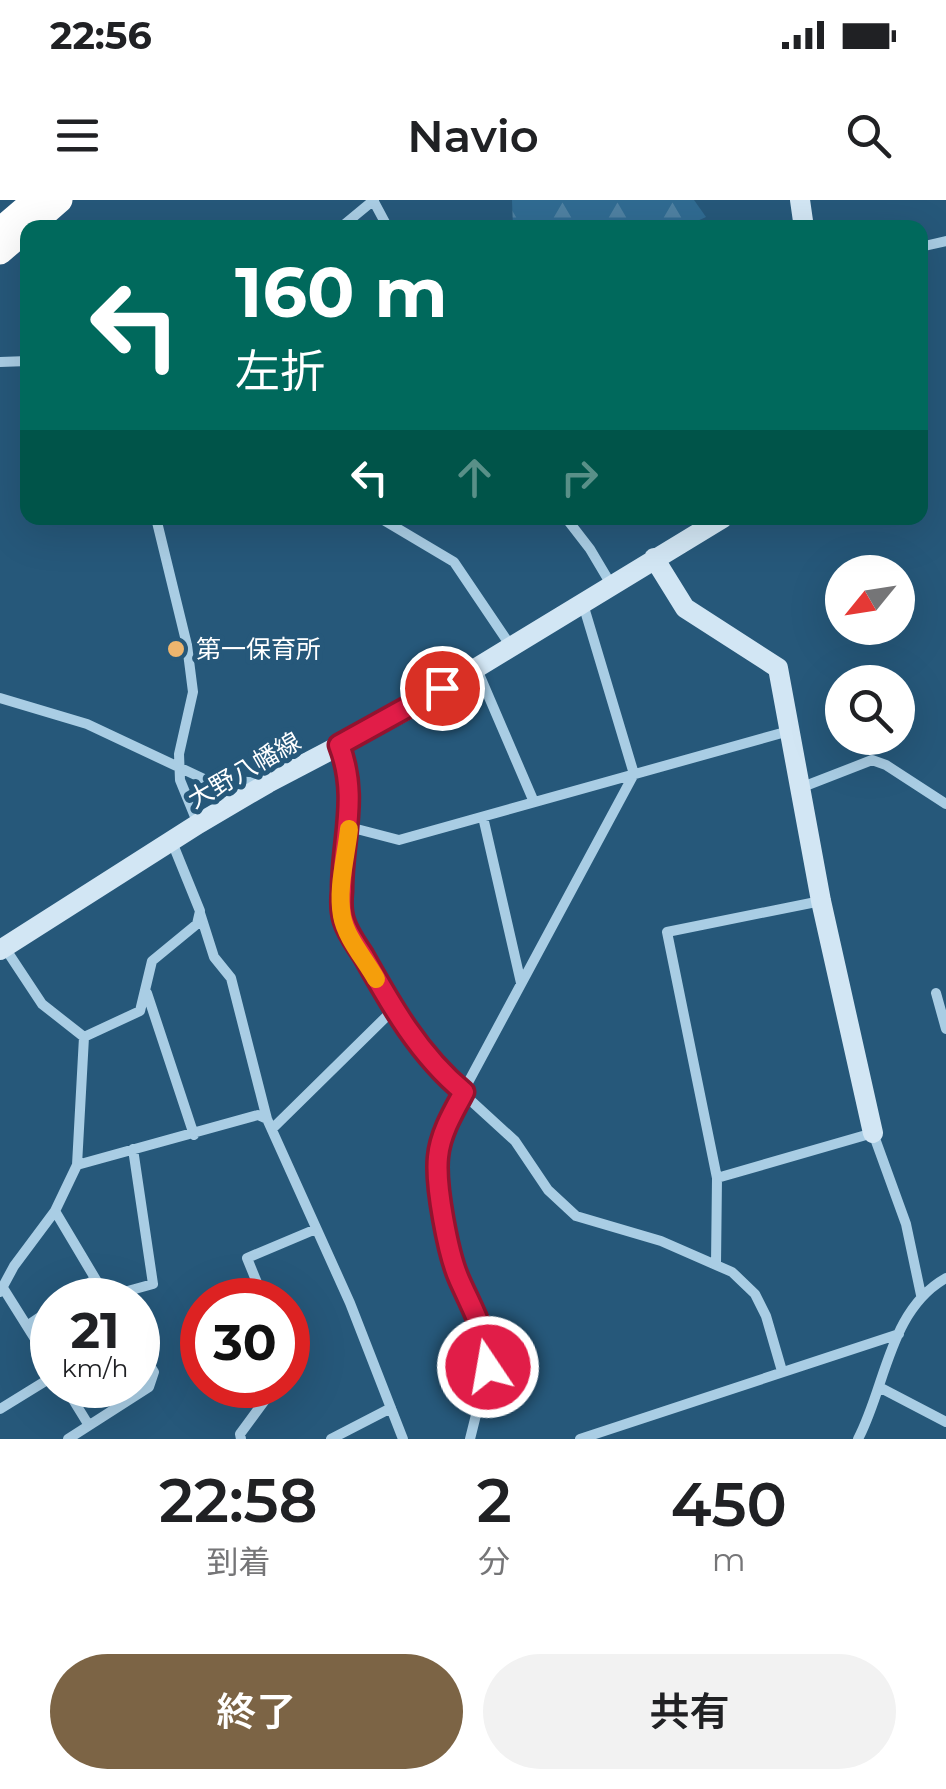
<!DOCTYPE html>
<html lang="ja">
<meta charset="utf-8">
<style>
:root{--surface:#fff;--page:#f2f2f2;--text:#202124;--muted:#757577;--accent:#7c6445}
body{margin:0;font-family:Montserrat,"Noto Sans JP",sans-serif;background:var(--page);color:var(--text);height:100vh;display:flex;flex-direction:column;font-size:38px;white-space:nowrap}
*{box-sizing:border-box;margin:0}
p{font-size:32px;color:var(--muted)}
.icon{flex:none;width:55px;height:55px;fill:none;stroke:currentColor;stroke-width:2;stroke-linecap:round;stroke-linejoin:round}
.map{position:relative;height:1239px;overflow:hidden}
.sheet{display:flex;flex-direction:column;background:var(--surface);flex:1}
.sheet>*{flex:none}
.top-card{position:absolute;left:20px;top:20px;width:908px;height:305px;border-radius:20px;box-shadow:0 10px 40px #0002;background:#00695c;color:#fff;overflow:hidden}
.needle{width:65px;rotate:240deg}
.buttons{position:absolute;left:825px;top:355px;display:grid;gap:20px}
.buttons a{display:grid;place-items:center;width:90px;height:90px;border-radius:50%;background:var(--surface);box-shadow:0 10px 40px #0002;font-size:50px}
.speed{position:absolute;left:30px;top:1078px;display:flex;gap:20px;font-size:50px;font-weight:700;text-align:center}
.speed>*{display:grid;place-content:center;width:130px;height:130px;border-radius:50%;background:var(--surface);box-shadow:0 10px 40px #0002;line-height:1}
.speed small{font-size:25px;font-weight:400}
.speed .limit{border:15px solid #d22;background:#fff;color:#111}
.pin{position:absolute;display:grid;place-items:center;width:85px;height:85px;color:#fff;margin:-42px;border:5px solid #fff;border-radius:50%;box-shadow:0 2px 10px #0007}
.me{position:absolute;width:110px;margin:-55px;rotate:348deg;stroke-linejoin:round;filter:drop-shadow(0 0 8px #0008)}
.turn{display:flex;align-items:center;gap:35px;height:210px;padding:0 50px;font-size:45px}
.turn .icon{width:130px;height:130px;stroke-width:2.5}
.turn b{display:block;font-size:70px;line-height:85px}
.lanes{display:flex;align-items:center;height:95px;padding:0 50px;background:#0003;justify-content:center;gap:50px;direction:ltr}
.lanes .off{opacity:.35}
.eta{display:flex;justify-content:space-evenly;align-items:center;height:170px;text-align:center}
.eta b{font-size:60px;font-weight:600;line-height:70px}
.action{display:flex;gap:20px;margin-top:auto;padding:20px 50px}
.action a{flex:1;height:115px;border-radius:60px;background:var(--accent);color:#fff;font-size:40px;font-weight:600;line-height:115px;text-align:center}
.action a+a{background:var(--page);color:var(--text)}
.status{display:flex;justify-content:space-between;align-items:center;height:70px;padding:0 50px;background:var(--surface);direction:ltr}
.status svg{height:28px;fill:currentColor}
header{display:flex;justify-content:space-between;align-items:center;height:130px;padding:0 50px;background:var(--surface);font-size:45px;font-weight:600}
.map>svg:first-child{display:block}
.forest{fill:url(#forest-firs)}
.lines{fill:none;stroke-linecap:round;stroke-linejoin:round}
.street{stroke:#a9cde4;stroke-width:10}
.secondary{stroke:#d2e6f4;stroke-width:20}
.highway{stroke:#fff;stroke-width:25}
.route-casing{stroke:#92132f;stroke-width:25}
.route{stroke:#e11d48;stroke-width:18}
.slow{stroke:#f59e0b;stroke-width:18}
.poi-dot{fill:#edb56e;stroke:#26587a;stroke-width:4}
.labels{text-anchor:middle;dominant-baseline:central;stroke-width:10;stroke-linejoin:round;paint-order:stroke}
.poi-label{font-size:25px;fill:#fff;stroke:#26587a;text-anchor:start}
.street-label{font-size:25px;fill:#fff;stroke:#26587a}
</style>
<div class="status"><b>22:56</b><svg viewBox="0 0 49 12"><path d="M0 12V9h3v3zM5 12V6h3v6zM10 12V3h3v9zM15 12V0h3v12zM26 1h20v11H26zM47 4h2v5h-2z"/></svg></div>
<header><svg class="icon" aria-label="menu" viewBox="0 0 24 24"><path d="M4 6h16M4 12h16M4 18h16"/></svg>Navio<svg class="icon" aria-label="search" viewBox="0 0 24 24"><circle cx="10" cy="10" r="6"/><path d="M15 15l6 6"/></svg></header>
<div class="map">
<svg width="946" height="1239" viewBox="0 0 946 1239">
<defs>
<pattern id="forest-firs" width="22" height="20" patternUnits="userSpaceOnUse" patternTransform="scale(2.5)"><rect width="22" height="20" fill="#306b92"/><path d="M5 1l3.5 6h-7zM16 11l3.5 6h-7z" fill="#4f81a2"/></pattern>
</defs>
<rect width="100%" height="100%" fill="#26587a"/>
<path class="forest" d="M512,0H694L706,17L684,27H513Z"/>
<g class="lines">
<path class="street" d="M373,0L388,28
M340,28L374,0
M920,47L946,41
M0,162L28,161
M156,318L187,445L193,492L179,554L180,580L198,624
M380,318L454,362L510,445
M566,318L590,349L612,386
M476,467L534,602
M0,498L87,524L204,579L263,583
M339,545L349,570V627L342,687V717L349,735L393,810L445,877L515,941L548,990L576,1016L661,1041L732,1072L755,1094L766,1116L782,1171
M800,588L872,560L886,565L946,604
M483,617L521,783
M349,627L399,640L789,531
M200,713L214,757L231,778L267,919
M3,745L42,804L84,837
M147,793L194,935
M936,793L946,829
M84,837L140,811L152,761L197,724L200,711L172,642
M272,929L393,810
M77,965L258,915L267,919L350,1103L403,1239
M717,978L873,933L906,1024L921,1095
M55,1011L108,1100
M716,1064L717,978L667,732L821,701
M3,1088L52,1166
M0,1092L14,1066L55,1011L77,965L84,837
M106,1097L153,1084L133,949
M65,1100L95,1079
M264,1100L247,1058L316,1029
M27,1126L52,1109
M64,1185L88,1224
M879,1187L946,1222
M0,1209L52,1177
M68,1239L149,1187L154,1172L138,1146
M241,1239L240,1234L276,1185
M331,1239L391,1208
M470,1239L488,1167V1145L449,1049L438,957L446,927L463,892L634,574L583,404
M580,1239L899,1134
M858,1239C886,1186 889,1110 946,1078"/>
<path class="secondary" d="M800,0L804,28
M654,358L685,408L778,468L821,701L873,933
M0,750L198,624L268,583L409,509L723,318"/>
<path class="highway" d="M28,28L60,0
M0,30L35,0
M0,52L28,28"/>
</g>
<g class="lines">
<g class="route-casing">
<path id="route" d="M442,488L339,545C359,597 342,638 342,691C341,701 341,712 344,721C348,734 356,744 363,755C391,805 419,855 464,892C453,912 440,934 438,957C435,985 448,1054 459,1079C472,1109 488,1134 488,1167"/>
</g>
<use href="#route" class="route"/>
<path class="slow" d="M349,629C346,657 337,688 342,716C346,738 365,759 376,779"/>
</g>
<circle class="poi-dot" cx="176" cy="449" r="10"/>
<g class="labels">
<g class="poi-label">
<text x="196" y="449">第一保育所</text>
</g>
<g class="street-label">
<text transform="translate(244 570) rotate(-30)">大野八幡線</text>
</g>
</g>
</svg>
<div class="buttons">
<a><svg class="needle" viewBox="-14 -14 28 28"><path d="M0-13l5 13h-10z" fill="#e53935"/><path d="M0 13l5-13h-10z" fill="#757577"/></svg></a>
<a><svg class="icon" aria-label="search" viewBox="0 0 24 24"><circle cx="10" cy="10" r="6"/><path d="M15 15l6 6"/></svg></a>
</div>
<div class="speed"><div>21<small>km/h</small></div><div class="limit">30</div></div>
<div class="pin" style="left:442px;top:488px;background:#d93025"><svg class="icon" aria-label="arrive" viewBox="0 0 24 24"><path d="M6 21V4h12l-3 4 3 4H6"/></svg></div>
<svg class="me" style="left:488px;top:1167px" viewBox="-20 -20 40 40"><circle r="17" fill="#e11d48" stroke="#fff" stroke-width="3"/><path d="M0-11L8 9 0 5-8 9z" fill="#fff"/></svg>
<div class="top-card">
<div class="turn"><svg class="icon" aria-label="left" viewBox="0 0 24 24"><path d="M17 20v-9H6M10 6l-5 5 5 5"/></svg><div><b>160 m</b>左折</div></div>
<div class="lanes"><svg class="icon" aria-label="left" viewBox="0 0 24 24"><path d="M17 20v-9H6M10 6l-5 5 5 5"/></svg><svg class="icon off" aria-label="ahead" viewBox="0 0 24 24"><path d="M12 20V5M6 11l6-6 6 6"/></svg><svg class="icon off" aria-label="right" viewBox="0 0 24 24"><path d="M7 20v-9h11M14 6l5 5-5 5"/></svg></div>
</div>
</div>
<section class="sheet">
<div class="eta">
<div><b>22:58</b><p>到着</p></div>
<div><b>2</b><p>分</p></div>
<div><b>450</b><p>m</p></div>
</div>
<div class="action"><a>終了</a><a>共有</a></div>
</section>
